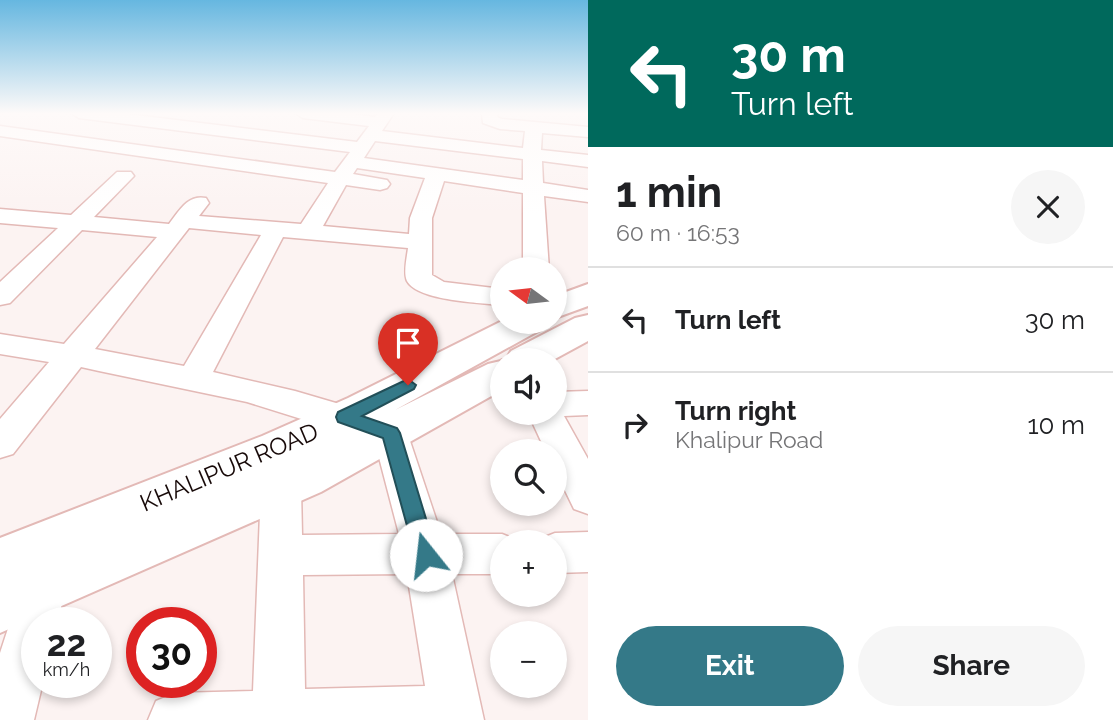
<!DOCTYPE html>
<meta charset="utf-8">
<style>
:root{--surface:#fff;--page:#f6f6f6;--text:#202124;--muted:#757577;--line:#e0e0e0;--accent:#347988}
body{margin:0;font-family:Raleway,sans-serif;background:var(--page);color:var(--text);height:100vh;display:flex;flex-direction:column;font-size:26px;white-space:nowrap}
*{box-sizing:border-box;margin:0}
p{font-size:23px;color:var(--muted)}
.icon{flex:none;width:38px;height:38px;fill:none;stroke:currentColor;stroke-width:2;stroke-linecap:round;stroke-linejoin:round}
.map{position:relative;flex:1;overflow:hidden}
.panel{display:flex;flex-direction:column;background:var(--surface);width:525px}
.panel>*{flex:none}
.hud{background:#00695c;color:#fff;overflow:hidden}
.needle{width:46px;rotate:285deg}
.controls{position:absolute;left:490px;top:257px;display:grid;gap:14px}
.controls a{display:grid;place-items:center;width:77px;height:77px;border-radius:50%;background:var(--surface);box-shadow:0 4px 10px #0003;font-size:35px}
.speed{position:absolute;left:21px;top:607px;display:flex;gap:14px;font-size:35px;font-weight:700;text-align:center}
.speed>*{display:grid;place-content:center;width:91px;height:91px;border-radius:50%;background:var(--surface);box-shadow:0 4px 10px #0003;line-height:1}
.speed small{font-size:18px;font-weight:400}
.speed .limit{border:10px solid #d22;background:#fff;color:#111}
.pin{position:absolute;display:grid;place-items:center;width:60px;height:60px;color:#fff;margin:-72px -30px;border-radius:50% 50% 50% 0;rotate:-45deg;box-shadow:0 0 7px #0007}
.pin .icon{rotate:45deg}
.me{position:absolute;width:77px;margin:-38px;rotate:344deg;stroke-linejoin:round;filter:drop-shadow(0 0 5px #0008)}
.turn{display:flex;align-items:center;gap:24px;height:147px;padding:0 28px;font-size:32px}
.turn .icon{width:91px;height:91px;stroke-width:2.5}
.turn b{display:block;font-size:49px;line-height:60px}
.round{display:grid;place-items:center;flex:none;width:74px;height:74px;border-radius:37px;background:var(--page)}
.summary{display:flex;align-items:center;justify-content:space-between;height:119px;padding:0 28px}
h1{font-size:42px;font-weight:700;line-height:52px}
.cta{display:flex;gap:14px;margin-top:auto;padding:14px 28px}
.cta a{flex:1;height:80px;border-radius:42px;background:var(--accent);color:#fff;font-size:28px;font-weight:700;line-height:80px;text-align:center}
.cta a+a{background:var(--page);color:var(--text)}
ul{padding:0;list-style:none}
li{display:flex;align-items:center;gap:21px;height:105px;padding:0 28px;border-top:2px solid var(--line)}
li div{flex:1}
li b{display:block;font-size:26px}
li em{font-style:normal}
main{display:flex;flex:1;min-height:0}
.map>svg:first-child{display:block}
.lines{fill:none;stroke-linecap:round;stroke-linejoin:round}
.minor-casing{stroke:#e3b9b6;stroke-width:3}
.tertiary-casing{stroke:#e3b9b6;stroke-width:4}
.minor{fill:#fff;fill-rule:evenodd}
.tertiary{fill:#fff;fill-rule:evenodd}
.route{fill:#347988;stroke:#224f58;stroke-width:2}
.labels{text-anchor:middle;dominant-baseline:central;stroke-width:5;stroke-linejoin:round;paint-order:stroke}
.street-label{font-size:24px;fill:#170908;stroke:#fff}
</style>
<main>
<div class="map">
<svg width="588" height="720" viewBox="0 0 588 720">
<rect width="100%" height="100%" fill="#fcf3f2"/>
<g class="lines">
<g class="minor-casing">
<path id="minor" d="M71,113H119L357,142L369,126L303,118L295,113H345L375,117L378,113H394L382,131L523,148L525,131L500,129L483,123L482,113H498L497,117L502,119L588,127V137L542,133L541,150L588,155V167L542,161L543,183L588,190V202L544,196L549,270H523V193L444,181L432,218V275L444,282L502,289V305C482,303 418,301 407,281C403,273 407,257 408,248L283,237L213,372L295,391L404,423L441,534H502L517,540L519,542H502V574H452L484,720H148L156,701L175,693L253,691L261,488L267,476L281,472L295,476L301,488L302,535L399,534L375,442L247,402L99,371L81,367L13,454L0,458V419L49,362L0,354V334L64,344L157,237L82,230L10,303L0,305V282L58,228L0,223V209L71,215L117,172H131L134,176L94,217L169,224C179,211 188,194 206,198L209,203L199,216L301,224L328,183L0,136V126L335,172L350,152L79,118ZM375,141L523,159V180L364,158ZM357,168L425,178L410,218L409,234L323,226L346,185L380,190L387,188L390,184L387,180L353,174ZM189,228L261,235L184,366L95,349ZM407,574L425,686L305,689L303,575Z
M588,391V415L564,416L588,459V514L574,509L555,470V452H546L528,413H555V392Z
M588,532V572L555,573V542H538L540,539L555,533Z
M46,555L62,561L69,576L57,623H37V682H43L34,720H0V653L30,561Z"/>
</g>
<g class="tertiary-casing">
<path id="tertiary" d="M588,284V306L555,318V296Z
M588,315V341L553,360H506L511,351L575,318Z
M502,321L545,322L540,330L395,410L488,364L505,360H502V390L321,492L0,633V538L262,436L348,398Z"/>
</g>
<use href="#minor" class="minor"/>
<use href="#tertiary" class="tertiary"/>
</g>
<linearGradient id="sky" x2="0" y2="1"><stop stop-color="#66b7e0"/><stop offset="0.53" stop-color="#fefaf9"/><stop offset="1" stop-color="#fefaf9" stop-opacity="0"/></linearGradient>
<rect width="588" height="214" fill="url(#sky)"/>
<path class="route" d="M408,379L416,385L414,389L362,416L397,428L400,433L437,555L434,562L426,565L418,562L415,555L383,438L338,422L336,417L338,412Z"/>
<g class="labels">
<g class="street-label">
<text transform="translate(229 467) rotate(-23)">KHALIPUR ROAD</text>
</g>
</g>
</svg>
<div class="controls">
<a><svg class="needle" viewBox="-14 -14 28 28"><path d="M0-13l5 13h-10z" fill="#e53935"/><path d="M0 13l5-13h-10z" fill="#757577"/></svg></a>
<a><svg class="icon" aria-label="sound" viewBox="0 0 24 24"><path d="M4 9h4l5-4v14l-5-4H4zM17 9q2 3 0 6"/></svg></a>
<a><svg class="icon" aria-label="search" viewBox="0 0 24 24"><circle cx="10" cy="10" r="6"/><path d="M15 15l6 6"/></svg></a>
<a>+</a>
<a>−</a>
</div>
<div class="speed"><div>22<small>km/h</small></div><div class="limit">30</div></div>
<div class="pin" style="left:408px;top:385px;background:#d93025"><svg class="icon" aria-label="arrive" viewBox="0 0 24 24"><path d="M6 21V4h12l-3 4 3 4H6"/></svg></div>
<svg class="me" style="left:426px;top:555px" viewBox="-20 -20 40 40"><circle r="19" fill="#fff"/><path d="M0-13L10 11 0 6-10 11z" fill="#347988"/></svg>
</div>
<section class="panel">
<div class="hud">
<div class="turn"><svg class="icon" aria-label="left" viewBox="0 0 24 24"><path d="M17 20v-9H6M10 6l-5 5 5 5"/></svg><div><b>30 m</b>Turn left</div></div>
</div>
<div class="summary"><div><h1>1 min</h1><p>60 m · 16:53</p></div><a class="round"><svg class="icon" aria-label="close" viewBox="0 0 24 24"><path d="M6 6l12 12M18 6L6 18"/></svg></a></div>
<ul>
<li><svg class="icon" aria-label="left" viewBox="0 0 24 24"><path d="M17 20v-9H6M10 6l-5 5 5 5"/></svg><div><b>Turn left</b></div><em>30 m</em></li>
<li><svg class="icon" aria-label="right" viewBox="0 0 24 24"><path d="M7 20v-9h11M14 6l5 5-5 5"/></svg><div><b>Turn right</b><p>Khalipur Road</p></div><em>10 m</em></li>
</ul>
<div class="cta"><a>Exit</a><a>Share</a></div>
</section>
</main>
